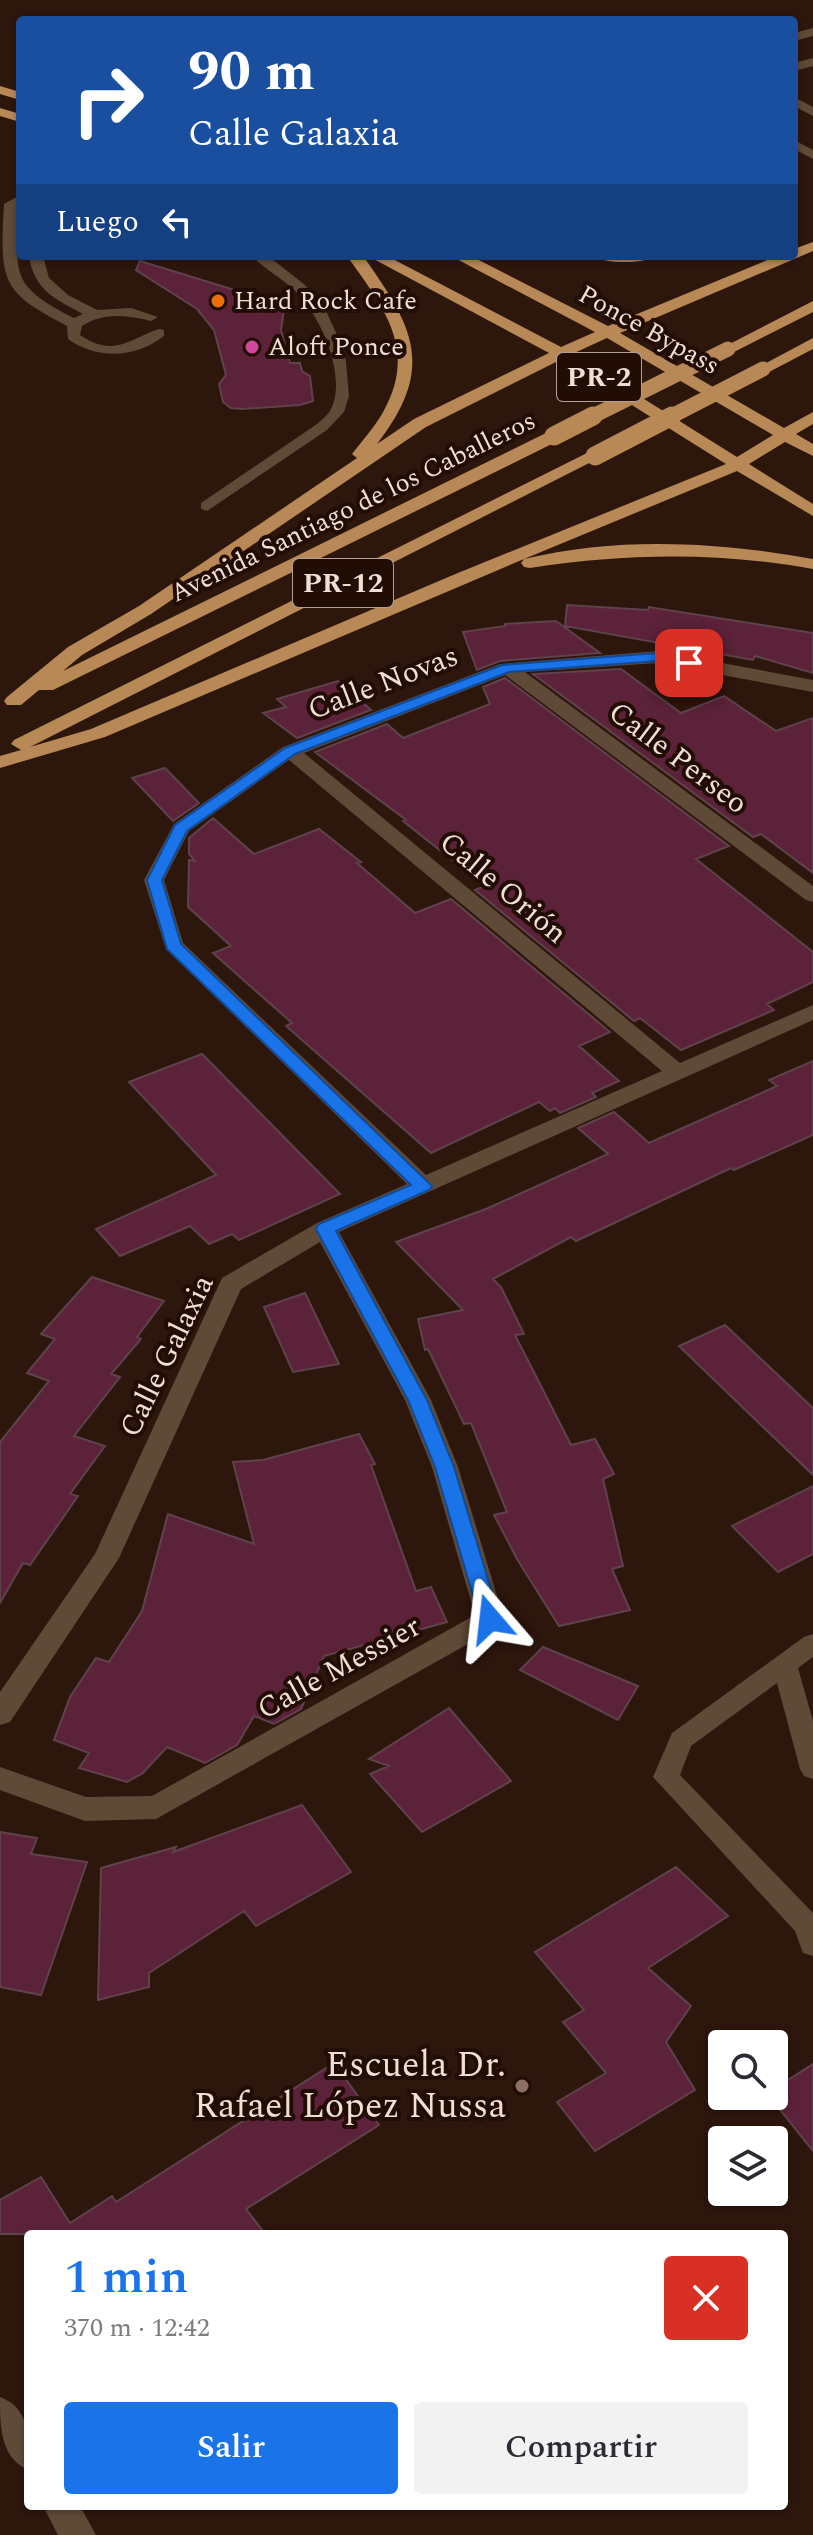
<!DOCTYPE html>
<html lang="es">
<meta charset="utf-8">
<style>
:root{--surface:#fff;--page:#f2f2f3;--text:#2b2b33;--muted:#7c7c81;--accent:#1a73e8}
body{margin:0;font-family:Spectral,serif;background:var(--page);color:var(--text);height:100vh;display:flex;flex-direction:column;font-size:30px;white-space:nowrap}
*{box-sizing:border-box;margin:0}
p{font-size:26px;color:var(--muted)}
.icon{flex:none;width:44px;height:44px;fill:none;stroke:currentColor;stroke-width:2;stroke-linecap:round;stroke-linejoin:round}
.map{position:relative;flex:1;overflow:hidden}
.drawer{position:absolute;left:24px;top:2230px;width:764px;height:280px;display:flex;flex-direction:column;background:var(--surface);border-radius:8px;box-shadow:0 2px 6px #0004}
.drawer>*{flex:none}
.banner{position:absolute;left:16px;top:16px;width:782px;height:244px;border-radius:8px;box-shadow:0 2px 6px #0004;background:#1a4fa0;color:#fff;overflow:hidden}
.fabs{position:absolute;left:708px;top:2030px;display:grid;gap:16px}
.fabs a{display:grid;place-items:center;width:80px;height:80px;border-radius:8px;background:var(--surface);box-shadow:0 2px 6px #0004;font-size:40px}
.pin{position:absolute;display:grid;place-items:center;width:68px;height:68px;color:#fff;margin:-34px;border-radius:16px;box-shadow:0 4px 12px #0006}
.me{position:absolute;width:88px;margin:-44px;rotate:343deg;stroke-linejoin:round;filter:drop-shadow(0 0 6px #0008)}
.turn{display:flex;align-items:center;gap:28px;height:168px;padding:0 40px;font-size:36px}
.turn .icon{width:104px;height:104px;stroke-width:2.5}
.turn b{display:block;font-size:56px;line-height:68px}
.then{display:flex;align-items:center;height:76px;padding:0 40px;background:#0003;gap:16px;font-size:30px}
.round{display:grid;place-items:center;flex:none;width:84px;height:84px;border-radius:8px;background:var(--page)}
.headline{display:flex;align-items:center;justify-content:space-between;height:136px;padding:0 40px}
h1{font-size:48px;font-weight:600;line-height:60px;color:var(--accent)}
.button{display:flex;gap:16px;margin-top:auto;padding:16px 40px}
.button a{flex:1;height:92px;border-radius:8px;background:var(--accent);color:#fff;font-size:32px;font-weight:600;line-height:92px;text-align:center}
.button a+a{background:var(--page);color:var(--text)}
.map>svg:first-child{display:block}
.building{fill:#5b2239;stroke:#5f424c;stroke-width:2}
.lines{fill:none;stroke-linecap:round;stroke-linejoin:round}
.lane{fill:#5e4a37;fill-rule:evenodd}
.street{fill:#5e4a37;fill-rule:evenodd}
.highway{fill:#b88857;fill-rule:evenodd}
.highway-bridge-far1{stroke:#b88857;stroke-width:15}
.highway-bridge{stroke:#b88857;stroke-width:19}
.route{fill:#1a73e8;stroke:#114b97;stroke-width:2}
.food-dot{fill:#e8710a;stroke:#220d04;stroke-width:3}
.hotel-dot{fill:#d1479c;stroke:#220d04;stroke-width:3}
.education-dot{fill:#8d6e63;stroke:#220d04;stroke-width:3}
.labels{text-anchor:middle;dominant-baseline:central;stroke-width:8;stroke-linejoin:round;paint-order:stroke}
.far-poi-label{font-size:26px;fill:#f0dfd8;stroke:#220d04;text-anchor:start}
.far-street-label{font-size:26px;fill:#f0dfd8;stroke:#220d04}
.shield{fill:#220d04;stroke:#b2a098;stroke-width:2}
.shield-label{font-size:28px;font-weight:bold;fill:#f0dfd8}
.street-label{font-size:30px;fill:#f0dfd8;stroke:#220d04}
.near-poi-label{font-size:36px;fill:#f0dfd8;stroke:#220d04;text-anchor:end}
</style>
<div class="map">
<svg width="813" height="2535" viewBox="0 0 813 2535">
<rect width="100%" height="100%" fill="#2d160c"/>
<path class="building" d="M140,261L274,302L284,310L281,330L290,363H300L302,371L310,376L313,401L300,405L242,409L231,408L223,402L219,384L226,375L214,330L197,309L136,270Z
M567,605L648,610L649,607L813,633V673L755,656L753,660L565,626Z
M556,621L600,653L500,661L477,670L463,632L505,626V624Z
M621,669L681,713L724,696L776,731L813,718V873L761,834L753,837L533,674Z
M505,678L729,846L696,859L813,952V982L767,1004L774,1010L681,1050L640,1018L634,1021L475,890L485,886L403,821L406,820L315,752L387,724L403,738L490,704L483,687Z
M338,681L371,710L297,738L263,713L286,707L277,699Z
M165,768L199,803L173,821L132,778Z
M213,818L254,854L319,829L361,862L357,863L415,913L451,899L610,1032L579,1046L619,1081L592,1093L596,1097L560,1113L555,1108L550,1111L539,1102L431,1153L286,1026L292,1023L213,953L231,946L188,907L189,860L195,861L189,854V838Z
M202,1054L340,1194L239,1240L232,1234L209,1244L190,1226L120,1256L96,1229L216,1175L129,1082Z
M813,1061V1135L734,1170L731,1168L576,1241L571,1237L493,1279L501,1287L524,1334L515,1335L571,1445L595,1439L614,1474L603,1479L623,1566L612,1569L630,1610L559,1626L517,1559L494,1515L507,1512L471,1423L464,1424L428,1349L425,1350L418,1319L463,1310L396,1242L486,1209L608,1154L578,1128L614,1112L649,1143L777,1086L769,1080Z
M92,1277L164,1301L137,1337L141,1339L111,1374L120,1377L74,1436L105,1446L70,1494L78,1496L30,1565L23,1563L0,1603V1442L49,1381L27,1373L55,1339L41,1334Z
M305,1293L339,1364L293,1372L264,1307Z
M725,1325L813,1408V1475L679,1346Z
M359,1434L375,1464L371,1465L416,1591L431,1587L447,1622L324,1656L301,1709L274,1724L254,1716L237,1745L205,1763L167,1747L143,1773L127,1782L79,1768L89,1753L54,1740L70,1697L96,1658L109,1662L142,1611L168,1514L254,1544L233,1462L263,1460Z
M813,1486V1554L778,1572L732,1526Z
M543,1647L638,1686L618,1720L520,1670Z
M449,1708L511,1781L422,1832L370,1774L389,1766L369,1759Z
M302,1805L351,1872L256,1926L244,1911L149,1973V1987L98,2000L101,1868L176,1847L173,1852Z
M0,1832L37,1838L31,1854L87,1862L41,1995L0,1987Z
M676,1867L728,1916L648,1968L691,2006L666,2042L695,2090L595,2151L557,2102L606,2073L563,2022L584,2010L535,1952Z
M334,2063L379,2125L246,2209L265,2234H0V2200L41,2177L70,2223L112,2196L116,2202Z
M813,2064V2151L769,2096H774V2089Z"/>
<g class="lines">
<path class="lane" d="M813,28V36L794,41V33Z
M813,58V66L794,71V63Z
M794,97L813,107V116L794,106Z
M794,140L813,150V159L794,149Z
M20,195C20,269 0,281 74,318L83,314C55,299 34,290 29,256H43L49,278L68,295L97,310L131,308L158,317L151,321C127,315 104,312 82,326L80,335C114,358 129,339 159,329L164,330V336C136,358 97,360 68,339L67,326C0,291 0,282 4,204Z
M252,256H268L305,285L326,311L345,352L349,396L344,412L327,430L207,511L201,509V503L317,424C321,420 327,416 330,411C348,379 322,320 300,296C286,280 266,271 252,256Z
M813,1634V1657L798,1668L813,1721V1779L804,1776L800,1769L777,1683L691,1746L680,1775L813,1913V1956L803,1953L795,1931L653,1777L672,1733L804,1637Z"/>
<path class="street" d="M658,651L813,680V692L658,663L525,672L813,886V902L806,900L505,675L304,753L680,1063L813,1005V1020L339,1232L431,1400L458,1467L504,1619L500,1626L156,1819L85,1821L0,1790V1767L86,1797L152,1796L475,1615L432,1467L405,1400L320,1242L241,1289L119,1558L10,1722L0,1725V1692L95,1554L222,1278L317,1223L407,1184L166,949L144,880L174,824L283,747L500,664ZM289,760L662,1071L426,1175L183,943L164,880L189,831Z
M0,2397C32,2409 28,2440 28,2470C0,2457 0,2426 0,2397Z
M43,2506H80L96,2535H58Z"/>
<path class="highway" d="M0,86L20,92V100L0,94Z
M0,108L20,114V122L0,116Z
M813,242V251L620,333L784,428L813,412V424L796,434L813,444V456L785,442L749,464L813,504V516L737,471L524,559C618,536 719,542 813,559V569C718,552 626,553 530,568L524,567L521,563L524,559L105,737L0,768V756L21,750L11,744L14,740L589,452H601L603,456L30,747L91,729L453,575L726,464L560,360L426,427L151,614L82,655L63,671L548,432H560L562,436L560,440L53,690H39L21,705H7L4,701L7,697L68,647L139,606L357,458L352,454C362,441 373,429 382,414C419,350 384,308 347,256H363C414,327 436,368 377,444L414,419L549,353L368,256H387L561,347L595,332L451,256H471L608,326L777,256H794V249ZM607,338L773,435L737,457L572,354Z
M593,256H656C644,264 605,264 593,256Z
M813,301V312L734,352L728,354L720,349Z
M813,338V349L769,372L763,374L755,369Z"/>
<path class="highway-bridge-far1" d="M589,418L728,349
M668,418L763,369"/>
<path class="highway-bridge" d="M554,436L593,416
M595,456L672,416"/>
</g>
<path class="route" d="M658,653L696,663L689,667L658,661L509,672L295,754L187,831L162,880L181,944L432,1186L429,1190L336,1231L427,1400L454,1467L500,1619L497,1624H483L480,1619L435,1467L408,1400L316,1229L319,1224L411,1185L167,949L147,880L175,825L285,748L502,665Z"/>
<circle class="food-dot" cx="218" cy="301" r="8"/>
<circle class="hotel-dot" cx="252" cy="347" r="8"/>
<circle class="education-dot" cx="522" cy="2086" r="8"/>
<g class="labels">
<g class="far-poi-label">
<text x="234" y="301">Hard Rock Cafe</text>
<text x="268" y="347">Aloft Ponce</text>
</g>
<g class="far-street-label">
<text transform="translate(649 330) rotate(29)">Ponce Bypass</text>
<text transform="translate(353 507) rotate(-26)">Avenida Santiago de los Caballeros</text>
</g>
<g class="shield">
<rect x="557" y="353" width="84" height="48" rx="6"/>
<rect x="293" y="559" width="100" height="48" rx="6"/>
</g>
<g class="shield-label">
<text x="599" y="377">PR-2</text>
<text x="343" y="583">PR-12</text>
</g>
<g class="street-label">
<text transform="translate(383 683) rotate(-21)">Calle Novas</text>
<text transform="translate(678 758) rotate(37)">Calle Perseo</text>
<text transform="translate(503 888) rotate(40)">Calle Orión</text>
<text transform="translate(167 1356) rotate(-64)">Calle Galaxia</text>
<text transform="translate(339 1668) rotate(-29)">Calle Messier</text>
</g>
<g class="near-poi-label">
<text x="506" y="2065">Escuela Dr.<tspan x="506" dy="41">Rafael López Nussa</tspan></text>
</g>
</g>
</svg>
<div class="fabs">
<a><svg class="icon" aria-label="search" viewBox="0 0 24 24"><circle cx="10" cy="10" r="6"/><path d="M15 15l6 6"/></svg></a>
<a><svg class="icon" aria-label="layers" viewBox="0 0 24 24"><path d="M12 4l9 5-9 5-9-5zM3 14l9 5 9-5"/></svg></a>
</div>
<div class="pin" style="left:689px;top:663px;background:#d93025"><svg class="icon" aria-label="arrive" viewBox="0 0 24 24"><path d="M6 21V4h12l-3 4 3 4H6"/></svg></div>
<svg class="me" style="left:490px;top:1619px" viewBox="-20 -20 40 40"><path d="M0-17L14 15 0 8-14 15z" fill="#1a73e8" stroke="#fff" stroke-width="4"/></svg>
<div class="banner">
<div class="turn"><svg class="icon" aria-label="right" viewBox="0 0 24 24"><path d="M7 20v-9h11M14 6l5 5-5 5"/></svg><div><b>90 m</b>Calle Galaxia</div></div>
<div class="then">Luego<svg class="icon" aria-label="left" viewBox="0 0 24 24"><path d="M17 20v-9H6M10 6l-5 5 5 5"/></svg></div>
</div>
<section class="drawer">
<div class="headline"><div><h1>1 min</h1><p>370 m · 12:42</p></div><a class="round" style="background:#d93025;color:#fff"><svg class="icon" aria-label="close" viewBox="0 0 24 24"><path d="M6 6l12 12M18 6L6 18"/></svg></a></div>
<div class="button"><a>Salir</a><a>Compartir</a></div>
</section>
</div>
